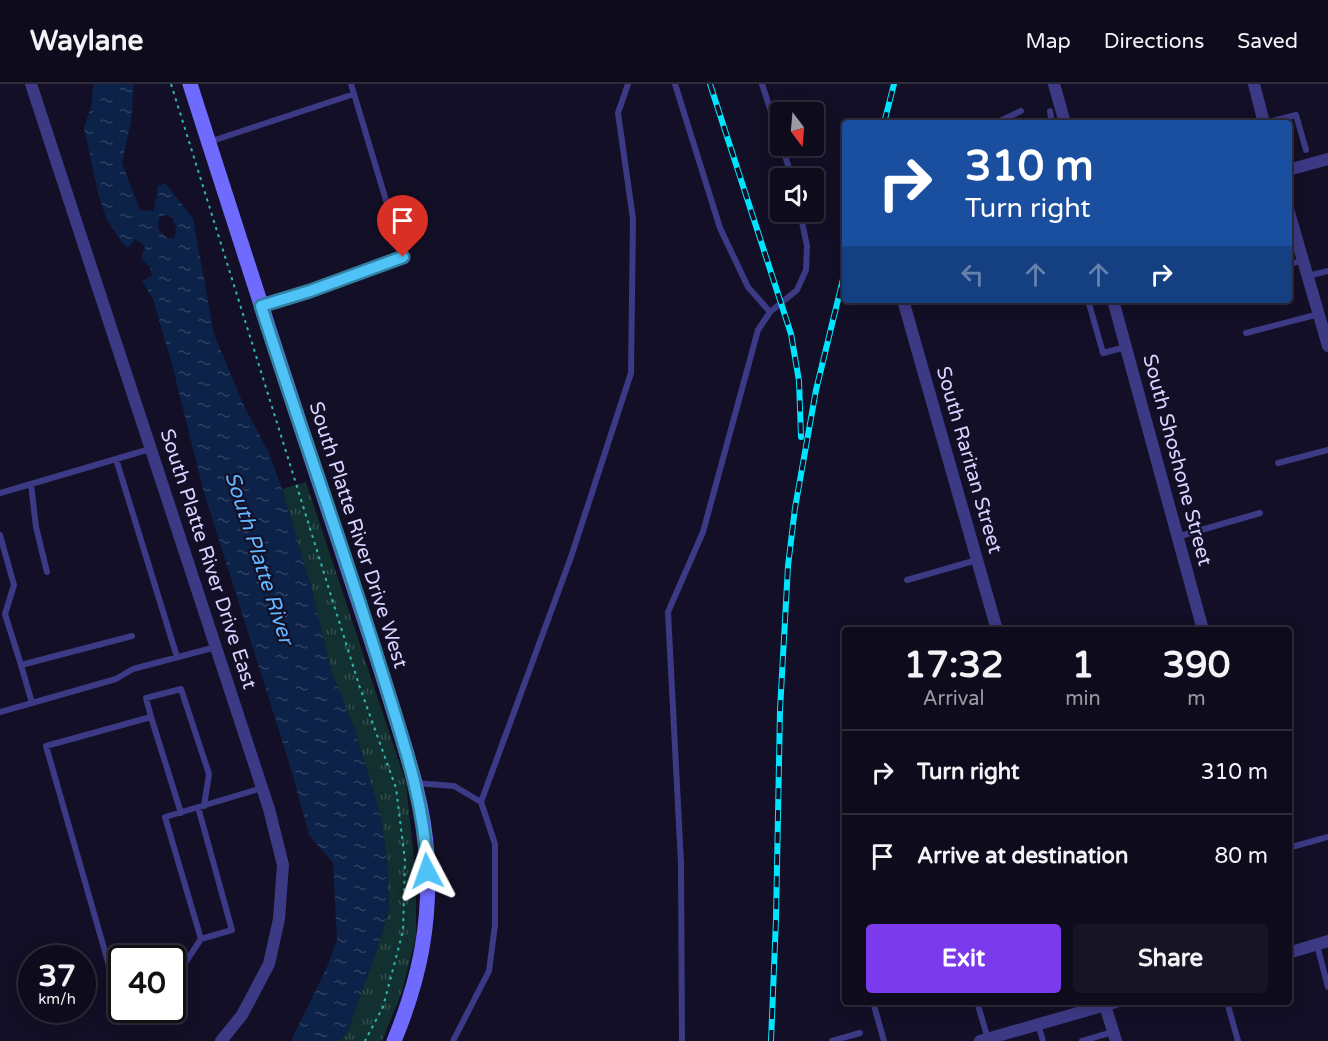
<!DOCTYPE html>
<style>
:root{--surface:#0e0b1c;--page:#171425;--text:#f1f3f6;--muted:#9b9ba3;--line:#2e2b3b;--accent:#7c3aed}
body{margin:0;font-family:"Varela Round",sans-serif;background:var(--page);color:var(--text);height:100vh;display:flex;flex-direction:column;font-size:22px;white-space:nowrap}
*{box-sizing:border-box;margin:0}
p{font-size:20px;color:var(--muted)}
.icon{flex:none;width:33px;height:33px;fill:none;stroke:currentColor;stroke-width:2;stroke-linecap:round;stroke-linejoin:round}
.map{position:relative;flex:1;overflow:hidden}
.drawer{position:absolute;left:842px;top:543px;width:450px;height:378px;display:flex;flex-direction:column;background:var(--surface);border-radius:6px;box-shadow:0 3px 15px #0003,0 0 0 2px var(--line)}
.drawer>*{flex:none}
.guide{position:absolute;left:842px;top:36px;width:450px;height:183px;border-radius:6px;box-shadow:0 3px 15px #0003,0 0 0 2px var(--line);background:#1a4fa0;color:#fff;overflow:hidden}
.needle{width:39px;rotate:164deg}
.buttons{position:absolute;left:770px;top:18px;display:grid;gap:12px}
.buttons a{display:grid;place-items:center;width:54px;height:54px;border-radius:6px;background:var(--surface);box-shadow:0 3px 15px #0003,0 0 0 2px var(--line);font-size:30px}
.speed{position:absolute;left:18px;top:861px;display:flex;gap:12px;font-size:30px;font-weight:700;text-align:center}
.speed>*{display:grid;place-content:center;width:78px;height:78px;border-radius:50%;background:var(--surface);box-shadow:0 3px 15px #0003,0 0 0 2px var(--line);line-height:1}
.speed small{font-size:15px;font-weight:400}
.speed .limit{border:3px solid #111;border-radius:9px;background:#fff;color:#111}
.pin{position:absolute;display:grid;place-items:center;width:51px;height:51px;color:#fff;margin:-62px -26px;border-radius:50% 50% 50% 0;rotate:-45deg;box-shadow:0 0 6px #0007}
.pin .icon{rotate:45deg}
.me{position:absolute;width:66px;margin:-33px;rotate:356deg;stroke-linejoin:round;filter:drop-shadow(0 0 4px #0008)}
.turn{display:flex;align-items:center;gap:21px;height:126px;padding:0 24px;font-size:27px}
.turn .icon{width:78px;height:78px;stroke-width:2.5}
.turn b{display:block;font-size:42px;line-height:51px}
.lanes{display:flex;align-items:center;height:57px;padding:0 24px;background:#0003;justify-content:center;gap:30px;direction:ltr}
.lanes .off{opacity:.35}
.eta{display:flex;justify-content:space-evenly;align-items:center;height:102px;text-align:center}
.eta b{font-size:36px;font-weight:700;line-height:42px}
.primary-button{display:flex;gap:12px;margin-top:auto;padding:12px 24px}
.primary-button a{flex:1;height:69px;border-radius:6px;background:var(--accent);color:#fff;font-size:24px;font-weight:700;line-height:69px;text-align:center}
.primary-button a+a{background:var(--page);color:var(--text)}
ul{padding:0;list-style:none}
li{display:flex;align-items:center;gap:18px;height:84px;padding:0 24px;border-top:2px solid var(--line)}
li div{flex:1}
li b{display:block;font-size:22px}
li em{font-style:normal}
header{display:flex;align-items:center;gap:36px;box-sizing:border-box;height:84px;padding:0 30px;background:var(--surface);border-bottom:2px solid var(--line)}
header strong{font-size:28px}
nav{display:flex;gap:33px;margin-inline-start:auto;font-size:21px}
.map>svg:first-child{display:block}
.grass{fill:url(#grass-tufts)}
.water{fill:url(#water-ripples);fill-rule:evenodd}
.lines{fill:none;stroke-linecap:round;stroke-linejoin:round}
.path{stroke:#2fb8b0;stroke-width:2;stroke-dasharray:3 4.5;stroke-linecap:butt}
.lane{stroke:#3d3a85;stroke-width:6}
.street{stroke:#3d3a85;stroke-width:12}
.secondary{stroke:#6f6bff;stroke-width:15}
.rail-casing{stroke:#00e5ff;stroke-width:6}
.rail{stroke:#130f26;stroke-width:4;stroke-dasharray:11;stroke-linecap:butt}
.route-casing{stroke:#337fa1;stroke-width:15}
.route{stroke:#4fc3f7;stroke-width:10}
.labels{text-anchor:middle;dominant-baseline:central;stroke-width:4.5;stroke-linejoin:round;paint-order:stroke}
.street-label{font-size:20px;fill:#d9d4ff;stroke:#130f26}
.water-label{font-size:21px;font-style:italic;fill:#62b6ff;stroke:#130f26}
</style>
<header>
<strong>Waylane</strong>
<nav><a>Map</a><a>Directions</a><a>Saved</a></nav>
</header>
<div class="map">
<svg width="1328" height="957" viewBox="0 0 1328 957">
<defs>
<pattern id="grass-tufts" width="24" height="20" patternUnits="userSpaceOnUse" patternTransform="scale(1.5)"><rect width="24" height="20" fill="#12302f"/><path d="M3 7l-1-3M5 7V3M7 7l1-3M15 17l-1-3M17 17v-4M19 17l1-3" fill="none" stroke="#344d4e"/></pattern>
<pattern id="water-ripples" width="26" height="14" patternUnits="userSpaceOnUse" patternTransform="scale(1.5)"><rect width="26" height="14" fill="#0c2248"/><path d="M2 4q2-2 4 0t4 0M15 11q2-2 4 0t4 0" fill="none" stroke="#2f4163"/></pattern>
</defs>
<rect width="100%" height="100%" fill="#130f26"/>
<path class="grass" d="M306,398L406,699L416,794V852L402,908L382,957H339L346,951L376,868L389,825L387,780L381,733L354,644L331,587L311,503L282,405Z"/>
<path class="water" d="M93,0H134L131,37L122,79L140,126L154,127L158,102L165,99L193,134L214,250L244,322L269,369L282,405L311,503L331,587L354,644L381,733L387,780L389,825L376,868L346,951L339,957H291L327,883L337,856L333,779L309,751L291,685L203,405L173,284L153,215L142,197L152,192L150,183L141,175L145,162L135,155L128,164L122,159L106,134L98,109L84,44L92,19ZM166,131L172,133L176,144L175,153L168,155L158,145L159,133Z"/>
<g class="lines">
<path class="path" d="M171,0L359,601L396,704L405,777L403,847L383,923L365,957"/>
<path class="lane" d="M351,0L354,10
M675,0L720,144L748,203L770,228
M762,0L780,55
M1050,27L1052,39
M1247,37V39
M996,39L1021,27
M1265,39L1296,31L1306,66
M209,58L354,10L403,173L310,207L262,222
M782,62L792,94
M1288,181L1303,176
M1308,192L1328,187
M1088,216L1103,269L1126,263
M1246,249L1319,230
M150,365L116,375L177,573
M1278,379L1328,366
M0,409L31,400
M0,451L14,501L5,530L21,581
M1177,453L1260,429
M47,488L36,443L31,400L116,375
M907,496L977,476
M32,619L21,581L132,552
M0,628L116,595L133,585L216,563
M151,633L146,614L181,605L209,690L204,722
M415,699L454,702L481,718L495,760V841L489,887L453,957
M481,718L571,473L631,289L633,135L618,29L628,0
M198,723L232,846L201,855
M1288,764L1328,753
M1317,861L1328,903
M172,883L185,879L201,855L165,733L262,704
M122,897L114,899L46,662L151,633L181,729
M873,918L884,957
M977,918L988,955
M1227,918L1238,957H1237
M1038,940L1043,957
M682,957L681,779L668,528L703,448L758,246L770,228L797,206L806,186L807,162L800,128
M832,957L860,949
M1082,957L1113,948"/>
<path class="street" d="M31,0L269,725L283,781L279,835L269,880L242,931L221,957
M1054,0L1065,39
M1254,0L1264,39
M1288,86L1328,75
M1288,125L1328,262
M903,216L997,546
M1113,216L1203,546
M1288,869L1328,857
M1104,918L1116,957
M980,957L1116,918"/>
<path class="secondary" d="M190,0C239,153 288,306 339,458C357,514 376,569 393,625C408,673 424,721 427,771C431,839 420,894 394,957"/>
<g class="rail-casing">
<path id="rail" d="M710,0L791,250L799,297L801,353
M884,39L894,0
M771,957L776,835L780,626L788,482L795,424L816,306L844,191"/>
</g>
<use href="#rail" class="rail"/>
</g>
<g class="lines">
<g class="route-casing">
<path id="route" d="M403,173L310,207L261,222C300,344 344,466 382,589C402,654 425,718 427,787"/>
</g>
<use href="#route" class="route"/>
</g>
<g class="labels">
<g class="street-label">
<text transform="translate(969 376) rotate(74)">South Raritan Street</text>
<text transform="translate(1177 376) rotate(75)">South Shoshone Street</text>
<text transform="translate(358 451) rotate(72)">South Platte River Drive West</text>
<text transform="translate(208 475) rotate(72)">South Platte River Drive East</text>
</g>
<g class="water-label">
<text transform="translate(259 474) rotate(72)">South Platte River</text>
</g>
</g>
</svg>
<div class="buttons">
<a><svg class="needle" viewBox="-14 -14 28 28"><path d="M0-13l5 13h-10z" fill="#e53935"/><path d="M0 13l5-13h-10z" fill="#9b9ba3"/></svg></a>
<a><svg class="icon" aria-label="sound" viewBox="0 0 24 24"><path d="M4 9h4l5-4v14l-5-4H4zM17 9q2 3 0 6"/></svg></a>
</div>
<div class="speed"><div>37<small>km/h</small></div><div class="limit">40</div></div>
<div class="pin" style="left:403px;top:173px;background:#d93025"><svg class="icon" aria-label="arrive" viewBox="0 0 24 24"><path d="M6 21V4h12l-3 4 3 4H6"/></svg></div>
<svg class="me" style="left:427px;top:787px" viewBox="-20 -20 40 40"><path d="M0-17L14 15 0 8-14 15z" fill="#4fc3f7" stroke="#fff" stroke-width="4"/></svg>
<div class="guide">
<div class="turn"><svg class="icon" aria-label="right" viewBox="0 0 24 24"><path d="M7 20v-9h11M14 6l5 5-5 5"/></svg><div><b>310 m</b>Turn right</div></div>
<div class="lanes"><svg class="icon off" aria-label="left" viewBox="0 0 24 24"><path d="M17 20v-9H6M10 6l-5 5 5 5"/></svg><svg class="icon off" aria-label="ahead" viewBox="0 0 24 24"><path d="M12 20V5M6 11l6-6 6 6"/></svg><svg class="icon off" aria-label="ahead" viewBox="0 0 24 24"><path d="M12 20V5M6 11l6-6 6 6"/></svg><svg class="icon" aria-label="right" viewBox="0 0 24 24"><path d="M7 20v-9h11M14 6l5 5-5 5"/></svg></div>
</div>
<section class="drawer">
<div class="eta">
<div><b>17:32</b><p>Arrival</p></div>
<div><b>1</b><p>min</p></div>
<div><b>390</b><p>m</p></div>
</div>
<ul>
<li><svg class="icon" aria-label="right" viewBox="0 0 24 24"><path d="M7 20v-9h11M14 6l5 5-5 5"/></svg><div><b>Turn right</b></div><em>310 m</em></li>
<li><svg class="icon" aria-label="arrive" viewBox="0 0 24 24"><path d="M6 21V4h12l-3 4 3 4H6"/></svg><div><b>Arrive at destination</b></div><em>80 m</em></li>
</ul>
<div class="primary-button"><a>Exit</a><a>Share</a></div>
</section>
</div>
